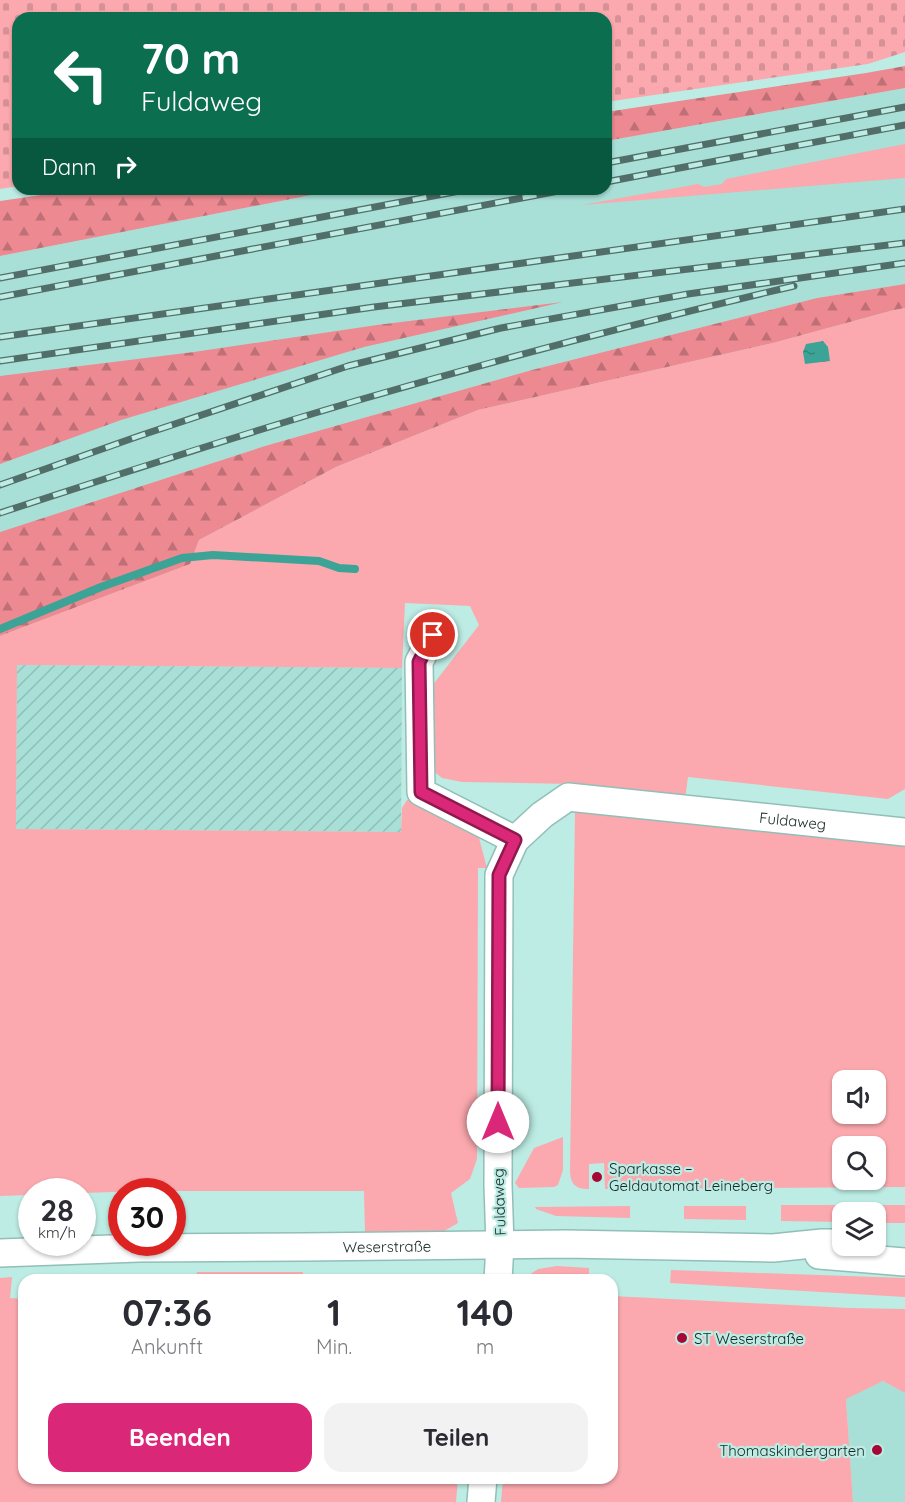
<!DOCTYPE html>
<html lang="de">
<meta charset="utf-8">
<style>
:root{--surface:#fff;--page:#f2f2f3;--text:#2b2b33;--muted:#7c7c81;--accent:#db2777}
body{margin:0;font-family:Quicksand,sans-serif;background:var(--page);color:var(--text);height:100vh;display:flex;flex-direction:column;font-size:22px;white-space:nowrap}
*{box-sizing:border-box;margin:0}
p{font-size:20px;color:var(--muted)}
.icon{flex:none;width:33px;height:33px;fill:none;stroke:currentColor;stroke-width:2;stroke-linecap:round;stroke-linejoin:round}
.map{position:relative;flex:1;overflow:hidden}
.sheet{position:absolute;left:18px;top:1274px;width:600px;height:210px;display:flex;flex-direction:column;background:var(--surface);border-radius:18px;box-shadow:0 2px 4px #0004}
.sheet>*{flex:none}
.hud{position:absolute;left:12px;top:12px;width:600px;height:183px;border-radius:18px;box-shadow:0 2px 4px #0004;background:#0b6e4f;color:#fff;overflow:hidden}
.buttons{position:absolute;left:832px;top:1070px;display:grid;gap:12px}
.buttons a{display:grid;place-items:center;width:54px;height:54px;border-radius:12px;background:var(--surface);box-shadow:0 2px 4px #0004;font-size:30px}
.speed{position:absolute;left:18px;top:1178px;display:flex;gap:12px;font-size:30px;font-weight:700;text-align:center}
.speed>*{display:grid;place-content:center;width:78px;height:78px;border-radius:50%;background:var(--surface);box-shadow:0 2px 4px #0004;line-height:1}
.speed small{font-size:15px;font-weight:400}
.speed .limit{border:9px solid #d22;background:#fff;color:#111}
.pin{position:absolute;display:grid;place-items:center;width:51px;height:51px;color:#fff;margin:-26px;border:3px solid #fff;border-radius:50%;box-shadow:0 2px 6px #0007}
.me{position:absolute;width:66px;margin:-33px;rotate:0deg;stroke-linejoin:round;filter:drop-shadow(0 0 4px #0008)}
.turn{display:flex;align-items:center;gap:21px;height:126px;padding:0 30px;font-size:27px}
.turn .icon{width:78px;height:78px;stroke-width:2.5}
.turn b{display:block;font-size:42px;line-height:51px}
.then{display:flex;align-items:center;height:57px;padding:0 30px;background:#0003;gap:12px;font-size:22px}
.eta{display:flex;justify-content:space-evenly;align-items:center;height:102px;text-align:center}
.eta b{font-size:36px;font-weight:700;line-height:42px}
.button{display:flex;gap:12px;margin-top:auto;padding:12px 30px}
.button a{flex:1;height:69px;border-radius:18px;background:var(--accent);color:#fff;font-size:24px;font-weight:700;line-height:69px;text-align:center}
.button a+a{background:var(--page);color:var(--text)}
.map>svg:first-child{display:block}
.built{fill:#a8dfd7}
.industrial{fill:url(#industrial-furrows)}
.green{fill:#fba9ae;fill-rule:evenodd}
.forest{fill:url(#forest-firs)}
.cemetery{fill:url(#cemetery-stones)}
.water{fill:url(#water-ripples)}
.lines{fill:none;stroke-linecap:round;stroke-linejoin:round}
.stream{stroke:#3ba497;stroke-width:8}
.minor-casing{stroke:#91bfb8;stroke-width:30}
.minor{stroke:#fff;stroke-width:27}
.rail-casing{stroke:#526e69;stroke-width:7}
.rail{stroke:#bdece4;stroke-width:4.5;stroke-dasharray:14;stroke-linecap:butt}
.route-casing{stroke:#8e194d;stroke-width:15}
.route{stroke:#db2777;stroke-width:10}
.poi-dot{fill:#a40835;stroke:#bdece4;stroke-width:2}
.labels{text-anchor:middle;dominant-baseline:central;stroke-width:4.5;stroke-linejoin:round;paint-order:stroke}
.street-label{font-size:15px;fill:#162825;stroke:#bdece4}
.poi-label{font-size:15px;fill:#162825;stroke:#bdece4;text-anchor:start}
</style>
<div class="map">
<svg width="905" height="1502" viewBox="0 0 905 1502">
<defs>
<pattern id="industrial-furrows" width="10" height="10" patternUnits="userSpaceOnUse" patternTransform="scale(1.5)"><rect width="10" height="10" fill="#a8dfd7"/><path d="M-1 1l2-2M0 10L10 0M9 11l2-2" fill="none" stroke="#90bfb8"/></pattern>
<pattern id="forest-firs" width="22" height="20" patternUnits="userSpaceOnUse" patternTransform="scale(1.5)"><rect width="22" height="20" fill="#ed8991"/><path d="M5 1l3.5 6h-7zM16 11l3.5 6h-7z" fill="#bf7076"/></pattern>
<pattern id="cemetery-stones" width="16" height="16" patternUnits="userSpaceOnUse" patternTransform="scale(1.5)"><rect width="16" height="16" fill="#fba9ae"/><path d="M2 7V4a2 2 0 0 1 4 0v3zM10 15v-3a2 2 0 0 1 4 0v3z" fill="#d69196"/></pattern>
<pattern id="water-ripples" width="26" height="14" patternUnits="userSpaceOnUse" patternTransform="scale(1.5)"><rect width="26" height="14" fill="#3ba497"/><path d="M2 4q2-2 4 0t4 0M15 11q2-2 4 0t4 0" fill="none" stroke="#31867b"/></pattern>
</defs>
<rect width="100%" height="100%" fill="#bdece4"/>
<path class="built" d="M905,88V284L817,298L532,370L265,446L0,532V256L342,189H606V141Z
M883,1381L905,1393V1502H853L846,1398Z"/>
<path class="industrial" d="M17,665L402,668L401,832L16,829Z"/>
<path class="green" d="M905,144V178L582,205L698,184L704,187L722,184L726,179Z
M905,308V789L888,799L688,777L685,799L573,784L462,782L442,778L432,770V686L479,625L470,606L405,603L402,668L17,665L16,829L401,832L402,808L407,800L430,802L463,821L479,838L487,868H478L477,1159L470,1179L451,1193L458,1223L439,1234L365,1233L364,1191H143L83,1193L82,1191H32L31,1195L0,1196V636L190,564L199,540L336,467L478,410L773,343L894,310Z
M585,809L905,841V1187L605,1189L604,1163L589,1164V1189C576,1189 571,1185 570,1172L575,812ZM843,1080H876V1113H843ZM843,1146H876V1179H843Z
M563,1137V1170L558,1185L554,1187L519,1188L515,1183L534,1148Z
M781,1205H905V1223H876V1212H843V1222L781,1221Z
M630,1206V1218L556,1216L536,1209L535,1207Z
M684,1206H746V1220L684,1219Z
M557,1266L589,1268V1278L529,1275L538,1269Z
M671,1270L905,1278V1297L670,1283Z
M197,1272H303L302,1279H196Z
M12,1277L10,1298L24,1299V1478H458L456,1502H0V1278Z
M612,1296L849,1308L905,1309V1393L883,1381L846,1399L853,1502H501L503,1478H612Z"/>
<path class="forest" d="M905,66V88L606,141V112L866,73Z
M82,189H342L0,256V201Z
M905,284V308L894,310L773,343L478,410L336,467L199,540L190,564L0,636V532L265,446L532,370L817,298Z
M563,302L364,347L121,420L0,464V376L194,352L377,325Z"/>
<path class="cemetery" d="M0,0H905V52L868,64L606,102V18H18V186L0,189Z"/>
<path class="water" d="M823,341L828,347L830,361L805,364L803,352L806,344Z"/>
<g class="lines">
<path class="stream" d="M0,629L101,587L182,558L213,555L319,561L339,568L355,569"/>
<g class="minor-casing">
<g id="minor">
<path d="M433,635L419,662L421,792L515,840"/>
<path id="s1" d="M0,1253L139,1248L304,1247L566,1244L773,1248L822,1243H843"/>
<path d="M819,1255L905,1262"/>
<path id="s2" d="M498,1280L500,1245L498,1185L499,875L515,840L542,815L568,797L905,832"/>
<path d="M481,1502L483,1478"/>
</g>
</g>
<use href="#minor" class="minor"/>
<g class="rail-casing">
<path id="rail" d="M606,163L905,107
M606,182L905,125
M0,278L470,189
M0,297L569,189
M0,337L905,209
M0,361L374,307L905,243
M0,485L139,436L348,366L501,328L688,294L905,263
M0,513C119,474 239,435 359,400C503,358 648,320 794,286"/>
</g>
<use href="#rail" class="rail"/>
</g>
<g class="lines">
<g class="route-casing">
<path id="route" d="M433,635L419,662L421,792L515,840L499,875L498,1122"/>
</g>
<use href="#route" class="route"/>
</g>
<g class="poi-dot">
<circle cx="597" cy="1177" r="6"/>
<circle cx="682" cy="1338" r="6"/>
<circle cx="877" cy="1450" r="6"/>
</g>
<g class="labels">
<g class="street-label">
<text stroke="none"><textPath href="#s2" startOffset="738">Fuldaweg</textPath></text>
<text transform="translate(499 1202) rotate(-92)">Fuldaweg</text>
<text stroke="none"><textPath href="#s1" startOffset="387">Weserstraße</textPath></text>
</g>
<g class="poi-label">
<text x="609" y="1168">Sparkasse –<tspan x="609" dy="17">Geldautomat Leineberg</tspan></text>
<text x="694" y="1338">ST Weserstraße</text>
<text x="865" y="1450" text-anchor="end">Thomaskindergarten</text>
</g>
</g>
</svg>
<div class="buttons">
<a><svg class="icon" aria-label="sound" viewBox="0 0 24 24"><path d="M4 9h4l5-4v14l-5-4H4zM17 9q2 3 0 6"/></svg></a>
<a><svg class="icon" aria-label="search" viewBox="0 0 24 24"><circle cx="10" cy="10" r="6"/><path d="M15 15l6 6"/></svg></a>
<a><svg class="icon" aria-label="layers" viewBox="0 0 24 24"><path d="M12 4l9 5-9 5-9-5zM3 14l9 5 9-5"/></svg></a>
</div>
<div class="speed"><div>28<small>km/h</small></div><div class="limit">30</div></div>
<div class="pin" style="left:433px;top:635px;background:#d93025"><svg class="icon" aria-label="arrive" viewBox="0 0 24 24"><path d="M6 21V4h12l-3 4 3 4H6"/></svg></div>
<svg class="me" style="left:498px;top:1122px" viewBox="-20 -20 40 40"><circle r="19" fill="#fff"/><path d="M0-13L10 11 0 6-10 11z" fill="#db2777"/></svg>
<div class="hud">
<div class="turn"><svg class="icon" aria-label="left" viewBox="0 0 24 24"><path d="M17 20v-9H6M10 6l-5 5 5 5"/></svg><div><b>70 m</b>Fuldaweg</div></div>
<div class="then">Dann<svg class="icon" aria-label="right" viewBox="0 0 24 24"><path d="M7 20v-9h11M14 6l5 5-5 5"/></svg></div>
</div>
<section class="sheet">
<div class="eta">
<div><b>07:36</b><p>Ankunft</p></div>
<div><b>1</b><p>Min.</p></div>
<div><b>140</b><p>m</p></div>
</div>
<div class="button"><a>Beenden</a><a>Teilen</a></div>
</section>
</div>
